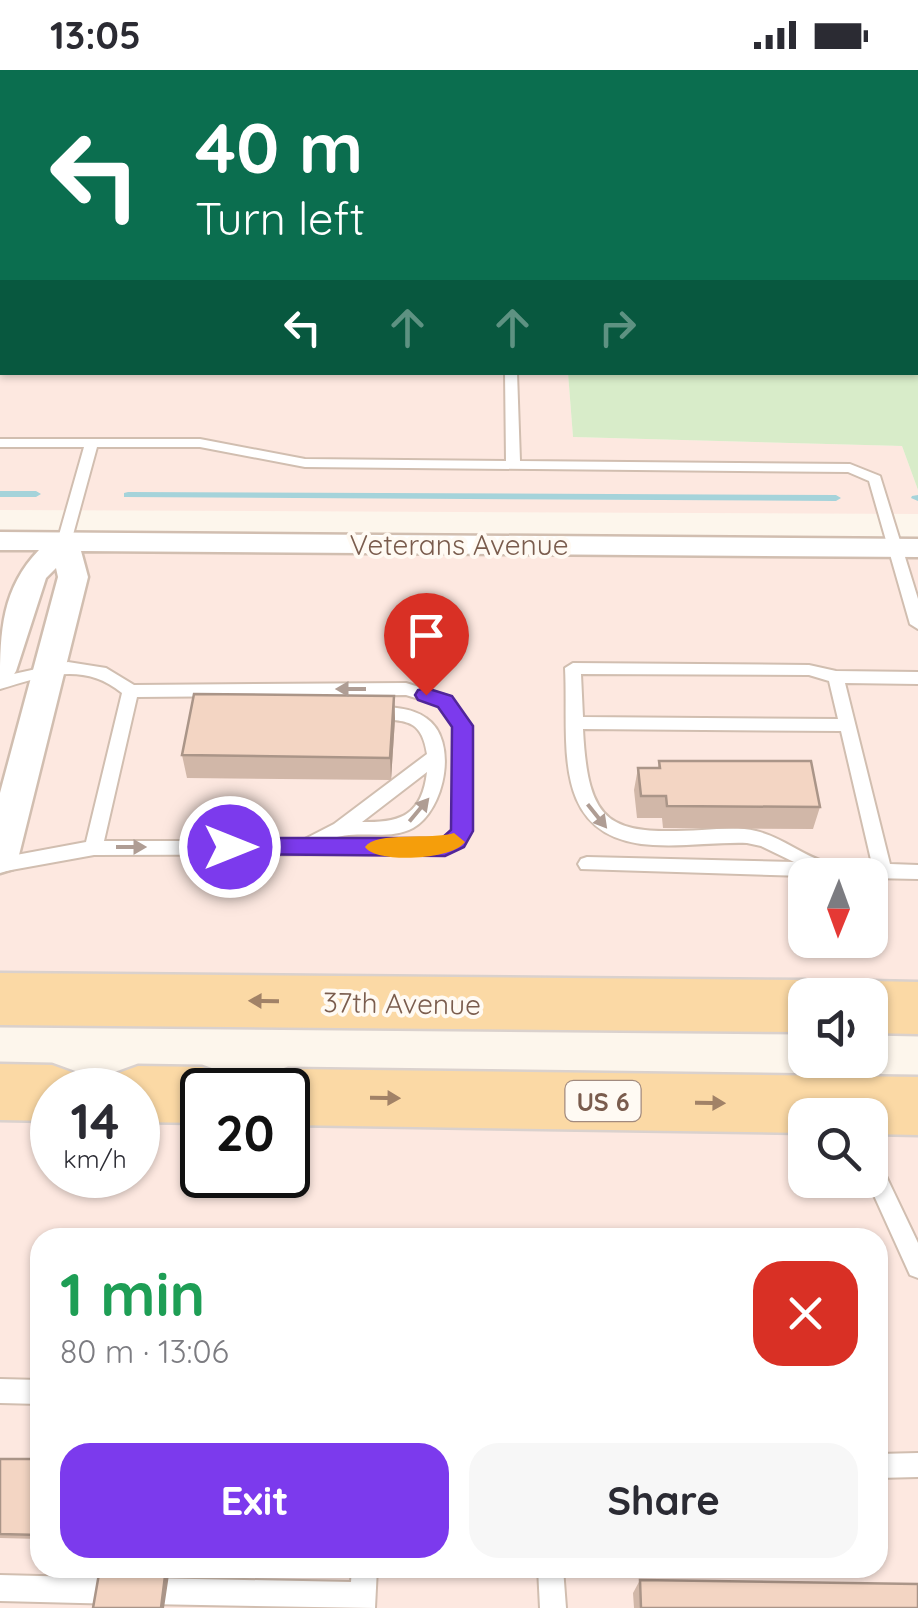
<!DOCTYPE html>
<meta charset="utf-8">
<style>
:root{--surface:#fff;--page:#f7f7f7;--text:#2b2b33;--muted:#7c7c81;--accent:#7c3aed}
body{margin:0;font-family:Quicksand,sans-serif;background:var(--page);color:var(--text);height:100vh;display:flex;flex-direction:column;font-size:38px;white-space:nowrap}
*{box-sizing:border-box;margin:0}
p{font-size:32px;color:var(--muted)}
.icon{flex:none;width:55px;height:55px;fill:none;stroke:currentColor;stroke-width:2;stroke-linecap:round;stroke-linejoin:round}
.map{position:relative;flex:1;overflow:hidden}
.panel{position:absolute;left:30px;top:1158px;width:858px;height:350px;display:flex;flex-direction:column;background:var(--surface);border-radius:30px;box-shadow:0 2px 8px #0004}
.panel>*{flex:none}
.guide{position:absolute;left:0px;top:0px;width:920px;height:305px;box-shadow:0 2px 8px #0004;background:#0b6e4f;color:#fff;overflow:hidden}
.needle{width:65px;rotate:181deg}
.tools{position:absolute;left:788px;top:788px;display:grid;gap:20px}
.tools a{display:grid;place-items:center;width:100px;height:100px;border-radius:20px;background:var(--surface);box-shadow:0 2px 8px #0004;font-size:50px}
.speed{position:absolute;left:30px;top:998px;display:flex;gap:20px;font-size:50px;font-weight:700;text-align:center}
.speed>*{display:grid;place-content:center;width:130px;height:130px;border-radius:50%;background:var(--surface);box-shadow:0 2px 8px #0004;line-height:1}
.speed small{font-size:25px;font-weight:400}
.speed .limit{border:5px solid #111;border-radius:15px;background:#fff;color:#111}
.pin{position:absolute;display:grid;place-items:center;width:85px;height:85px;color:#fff;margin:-102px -42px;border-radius:50% 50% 50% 0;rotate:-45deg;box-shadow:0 0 10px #0007}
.pin .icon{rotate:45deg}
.me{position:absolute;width:110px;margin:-55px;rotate:90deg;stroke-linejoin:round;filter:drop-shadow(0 0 8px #0008)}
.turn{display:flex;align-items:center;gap:35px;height:210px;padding:0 30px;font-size:45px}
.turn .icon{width:130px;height:130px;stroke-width:2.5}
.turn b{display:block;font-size:70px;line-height:85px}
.lanes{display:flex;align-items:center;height:95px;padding:0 30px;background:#0003;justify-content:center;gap:50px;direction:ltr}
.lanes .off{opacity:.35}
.round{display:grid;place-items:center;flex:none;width:105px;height:105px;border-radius:30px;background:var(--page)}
.headline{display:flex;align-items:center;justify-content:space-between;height:170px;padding:0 30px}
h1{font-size:60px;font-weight:800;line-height:75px;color:#1e9e55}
.button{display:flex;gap:20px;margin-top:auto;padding:20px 30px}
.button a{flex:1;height:115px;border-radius:30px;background:var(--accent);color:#fff;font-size:40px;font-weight:800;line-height:115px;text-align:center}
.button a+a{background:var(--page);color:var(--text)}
.status{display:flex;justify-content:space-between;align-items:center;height:70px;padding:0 50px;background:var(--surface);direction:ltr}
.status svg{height:28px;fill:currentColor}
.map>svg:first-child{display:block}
.commercial{fill:#fde8e0;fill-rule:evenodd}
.green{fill:#d8ecc9}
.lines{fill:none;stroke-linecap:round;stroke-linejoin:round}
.stream{fill:#a5d3da;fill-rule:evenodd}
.lane-casing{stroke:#d1beb0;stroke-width:4}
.street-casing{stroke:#d1beb0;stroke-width:5}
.primary-casing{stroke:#dad1cd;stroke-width:5}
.lane{fill:#fff;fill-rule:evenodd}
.street{fill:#fff;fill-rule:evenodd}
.primary{fill:#fbd9a5;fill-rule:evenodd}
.wall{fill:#d1b7a8}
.shaded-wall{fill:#aa9588}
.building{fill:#f3d5c3;stroke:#aa9588;stroke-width:2.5}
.oneway{fill:#af9d94}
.oneway2{fill:#a18267}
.route{fill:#7c3aed;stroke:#51269a;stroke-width:2.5}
.slow{fill:#f59e0b}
.labels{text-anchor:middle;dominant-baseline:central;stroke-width:8;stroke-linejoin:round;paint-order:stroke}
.shield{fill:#fffaf3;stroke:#a28b7f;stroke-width:2.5}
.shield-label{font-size:25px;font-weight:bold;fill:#7a5c4d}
.street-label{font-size:28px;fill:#7a5c4d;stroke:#fffaf3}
</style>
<div class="status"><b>13:05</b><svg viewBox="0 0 49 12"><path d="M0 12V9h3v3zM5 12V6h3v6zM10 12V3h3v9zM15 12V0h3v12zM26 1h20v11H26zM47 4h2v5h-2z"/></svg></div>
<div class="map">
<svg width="918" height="1538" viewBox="0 0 918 1538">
<rect width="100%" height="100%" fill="#fdf6ec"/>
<path class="commercial" d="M0,0L548,2H2V302L568,303L573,367L902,376L918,420V444L0,440Z
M0,479L918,486V915L0,914ZM805,805H870V870H805Z
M0,1047H52V1105H138V1048L202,1049V1105H288V1050L805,1058V1110H870V1059H918V1538H0ZM40,1168H878V1498H40Z"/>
<path class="green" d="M548,0H918V420L902,376L573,367L568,303L918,302V2Z"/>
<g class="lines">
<path class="stream" d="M0,421H36L41,424L36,427H0Z
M128,422L836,425L841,428L836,431L124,427V423Z
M918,425V431L911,428L912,426Z"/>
<g class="lane-casing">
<path id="lane" d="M498,0H508V2H499Z
M0,127H2V133H0Z
M0,152H2V158H0Z
M505,302H517L520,391L850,394L880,406L918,529V559L910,554L869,411L848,402L305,397L200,377H97L71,472L64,477L57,472L84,377H0V369H200L305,389L506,391Z
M68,592L106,598L134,615L406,613L451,627L470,656L471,761L451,782L445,784L94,785L0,802V788L86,772L122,623C84,591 42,606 0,619V607ZM406,625L439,635L454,657L453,759L441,770H329C356,758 387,772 413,758C445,740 459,670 426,648C411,637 390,637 373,637L365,643L367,647C399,653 421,643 427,684L334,754L301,771H104L137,627ZM427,702C422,745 401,753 362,752Z
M573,593L809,595L836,601L918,602V614L845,613L890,794L918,795V809L870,808V805L805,806L581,799L578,794L581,789L587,787L794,792L761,776L747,773C716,772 684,777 653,775C548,769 569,674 565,598ZM581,604L809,605L829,611L838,649L583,647ZM583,659L841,661L872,794C858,793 840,796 826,792C803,786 782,767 756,761C739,757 720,759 702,760C609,765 588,756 583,659Z
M870,1084L877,1087L918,1173V1208L910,1205L867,1110H870Z
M0,1309L40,1310V1334L0,1333Z
M918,1383V1407L878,1408V1384Z
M352,1498H377L375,1538L146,1534L137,1530L133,1521L137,1512L146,1508L351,1512Z
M538,1498H563L566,1538H540Z
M0,1505L120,1508L129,1512L133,1521L129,1530L120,1534L0,1531Z"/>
</g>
<g class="street-casing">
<path id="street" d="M0,462L918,469V487L81,481L88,507L18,789L13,799L0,803V723L58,507L56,498L46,508L16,601L11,609L0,612C0,562 2,518 39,480H0Z"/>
</g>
<g class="primary-casing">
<path id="primary" d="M0,903L805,910L826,918L830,925H805V962L0,955Z
M870,911L918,912V964L870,963V925H846L849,919Z
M0,994L52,995L74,1003L82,1020H52V1051L0,1050Z
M138,996L202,997L224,1005L231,1020H202V1053L138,1052V1020H108L116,1004Z
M288,999L918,1007V1065L870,1064V1045H805V1063L288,1055V1020H259L266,1007Z"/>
</g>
<use href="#lane" class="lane"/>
<use href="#street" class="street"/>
<use href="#primary" class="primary"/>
</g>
<path class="wall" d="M0,0L2,2V122H0Z
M394,626L395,649L391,710L187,708L182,685Z
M659,691L820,737L813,759L663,758L662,748H637L634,720L638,698H658Z
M0,1389H40V1469L0,1468Z
M640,1510L918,1538H634L633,1523Z"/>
<path class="shaded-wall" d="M394,626L395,649L391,710L390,688Z
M166,1498H170L164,1538H161Z"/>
<path class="building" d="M0,0H475V2H2V101H0Z
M194,624L394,626L390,688L182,685Z
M659,691H811L820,737L667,736L666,726H641L638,698H660Z
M0,1389H40V1465L0,1464Z
M100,1498H166L161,1538H93Z
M640,1510L918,1514V1538H641Z"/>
<defs><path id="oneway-solid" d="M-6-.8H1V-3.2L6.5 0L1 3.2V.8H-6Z" transform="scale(2.5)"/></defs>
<g class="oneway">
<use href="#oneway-solid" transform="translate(351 619) rotate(180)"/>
<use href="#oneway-solid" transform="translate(419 740) rotate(-50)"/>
<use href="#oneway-solid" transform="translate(597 746) rotate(51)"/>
<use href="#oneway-solid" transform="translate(131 777)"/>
</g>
<g class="oneway2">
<use href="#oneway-solid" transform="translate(264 931) rotate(-179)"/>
<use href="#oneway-solid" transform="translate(385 1028) rotate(1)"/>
<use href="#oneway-solid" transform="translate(710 1033) rotate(1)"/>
</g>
<path class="route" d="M426,618L452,626L473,656V761L464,777L445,786L222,784L219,777L222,771L230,768H442L451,760L452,657L438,637L418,630L415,625L418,620Z"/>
<path class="slow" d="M454,763L465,772C453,790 376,794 365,777C376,761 432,770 454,763Z"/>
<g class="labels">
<rect class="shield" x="565.5" y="1011" width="75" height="40" rx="8"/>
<g class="shield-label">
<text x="603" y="1031">US 6</text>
</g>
<g class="street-label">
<text x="459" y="474">Veterans Avenue</text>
<text transform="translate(402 933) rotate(1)">37th Avenue</text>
</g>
</g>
</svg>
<div class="tools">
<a><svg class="needle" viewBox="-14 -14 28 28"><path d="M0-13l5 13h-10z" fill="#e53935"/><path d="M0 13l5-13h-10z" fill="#7c7c81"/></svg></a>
<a><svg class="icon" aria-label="sound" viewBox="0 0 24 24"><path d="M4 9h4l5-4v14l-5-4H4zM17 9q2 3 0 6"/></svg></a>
<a><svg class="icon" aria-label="search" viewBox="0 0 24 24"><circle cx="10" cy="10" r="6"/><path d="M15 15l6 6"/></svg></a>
</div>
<div class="speed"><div>14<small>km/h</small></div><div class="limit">20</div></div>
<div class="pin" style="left:426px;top:625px;background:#d93025"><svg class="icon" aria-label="arrive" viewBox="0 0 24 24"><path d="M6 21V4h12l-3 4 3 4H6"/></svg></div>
<svg class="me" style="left:230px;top:777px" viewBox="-20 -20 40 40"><circle r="17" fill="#7c3aed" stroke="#fff" stroke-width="3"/><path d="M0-11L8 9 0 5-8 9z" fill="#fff"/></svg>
<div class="guide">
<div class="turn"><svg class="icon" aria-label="left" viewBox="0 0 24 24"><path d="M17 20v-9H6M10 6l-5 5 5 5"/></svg><div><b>40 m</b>Turn left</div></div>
<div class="lanes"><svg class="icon" aria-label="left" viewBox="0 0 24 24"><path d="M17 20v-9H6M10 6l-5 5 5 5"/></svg><svg class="icon off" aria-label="ahead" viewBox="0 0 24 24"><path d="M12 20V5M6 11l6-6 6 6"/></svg><svg class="icon off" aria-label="ahead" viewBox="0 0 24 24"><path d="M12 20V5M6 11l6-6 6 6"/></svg><svg class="icon off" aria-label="right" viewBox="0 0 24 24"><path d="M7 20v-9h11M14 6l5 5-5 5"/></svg></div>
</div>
<section class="panel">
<div class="headline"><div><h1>1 min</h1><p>80 m · 13:06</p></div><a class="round" style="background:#d93025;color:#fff"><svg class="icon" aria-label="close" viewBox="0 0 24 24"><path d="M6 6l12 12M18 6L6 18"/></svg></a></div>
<div class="button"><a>Exit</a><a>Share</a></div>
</section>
</div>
